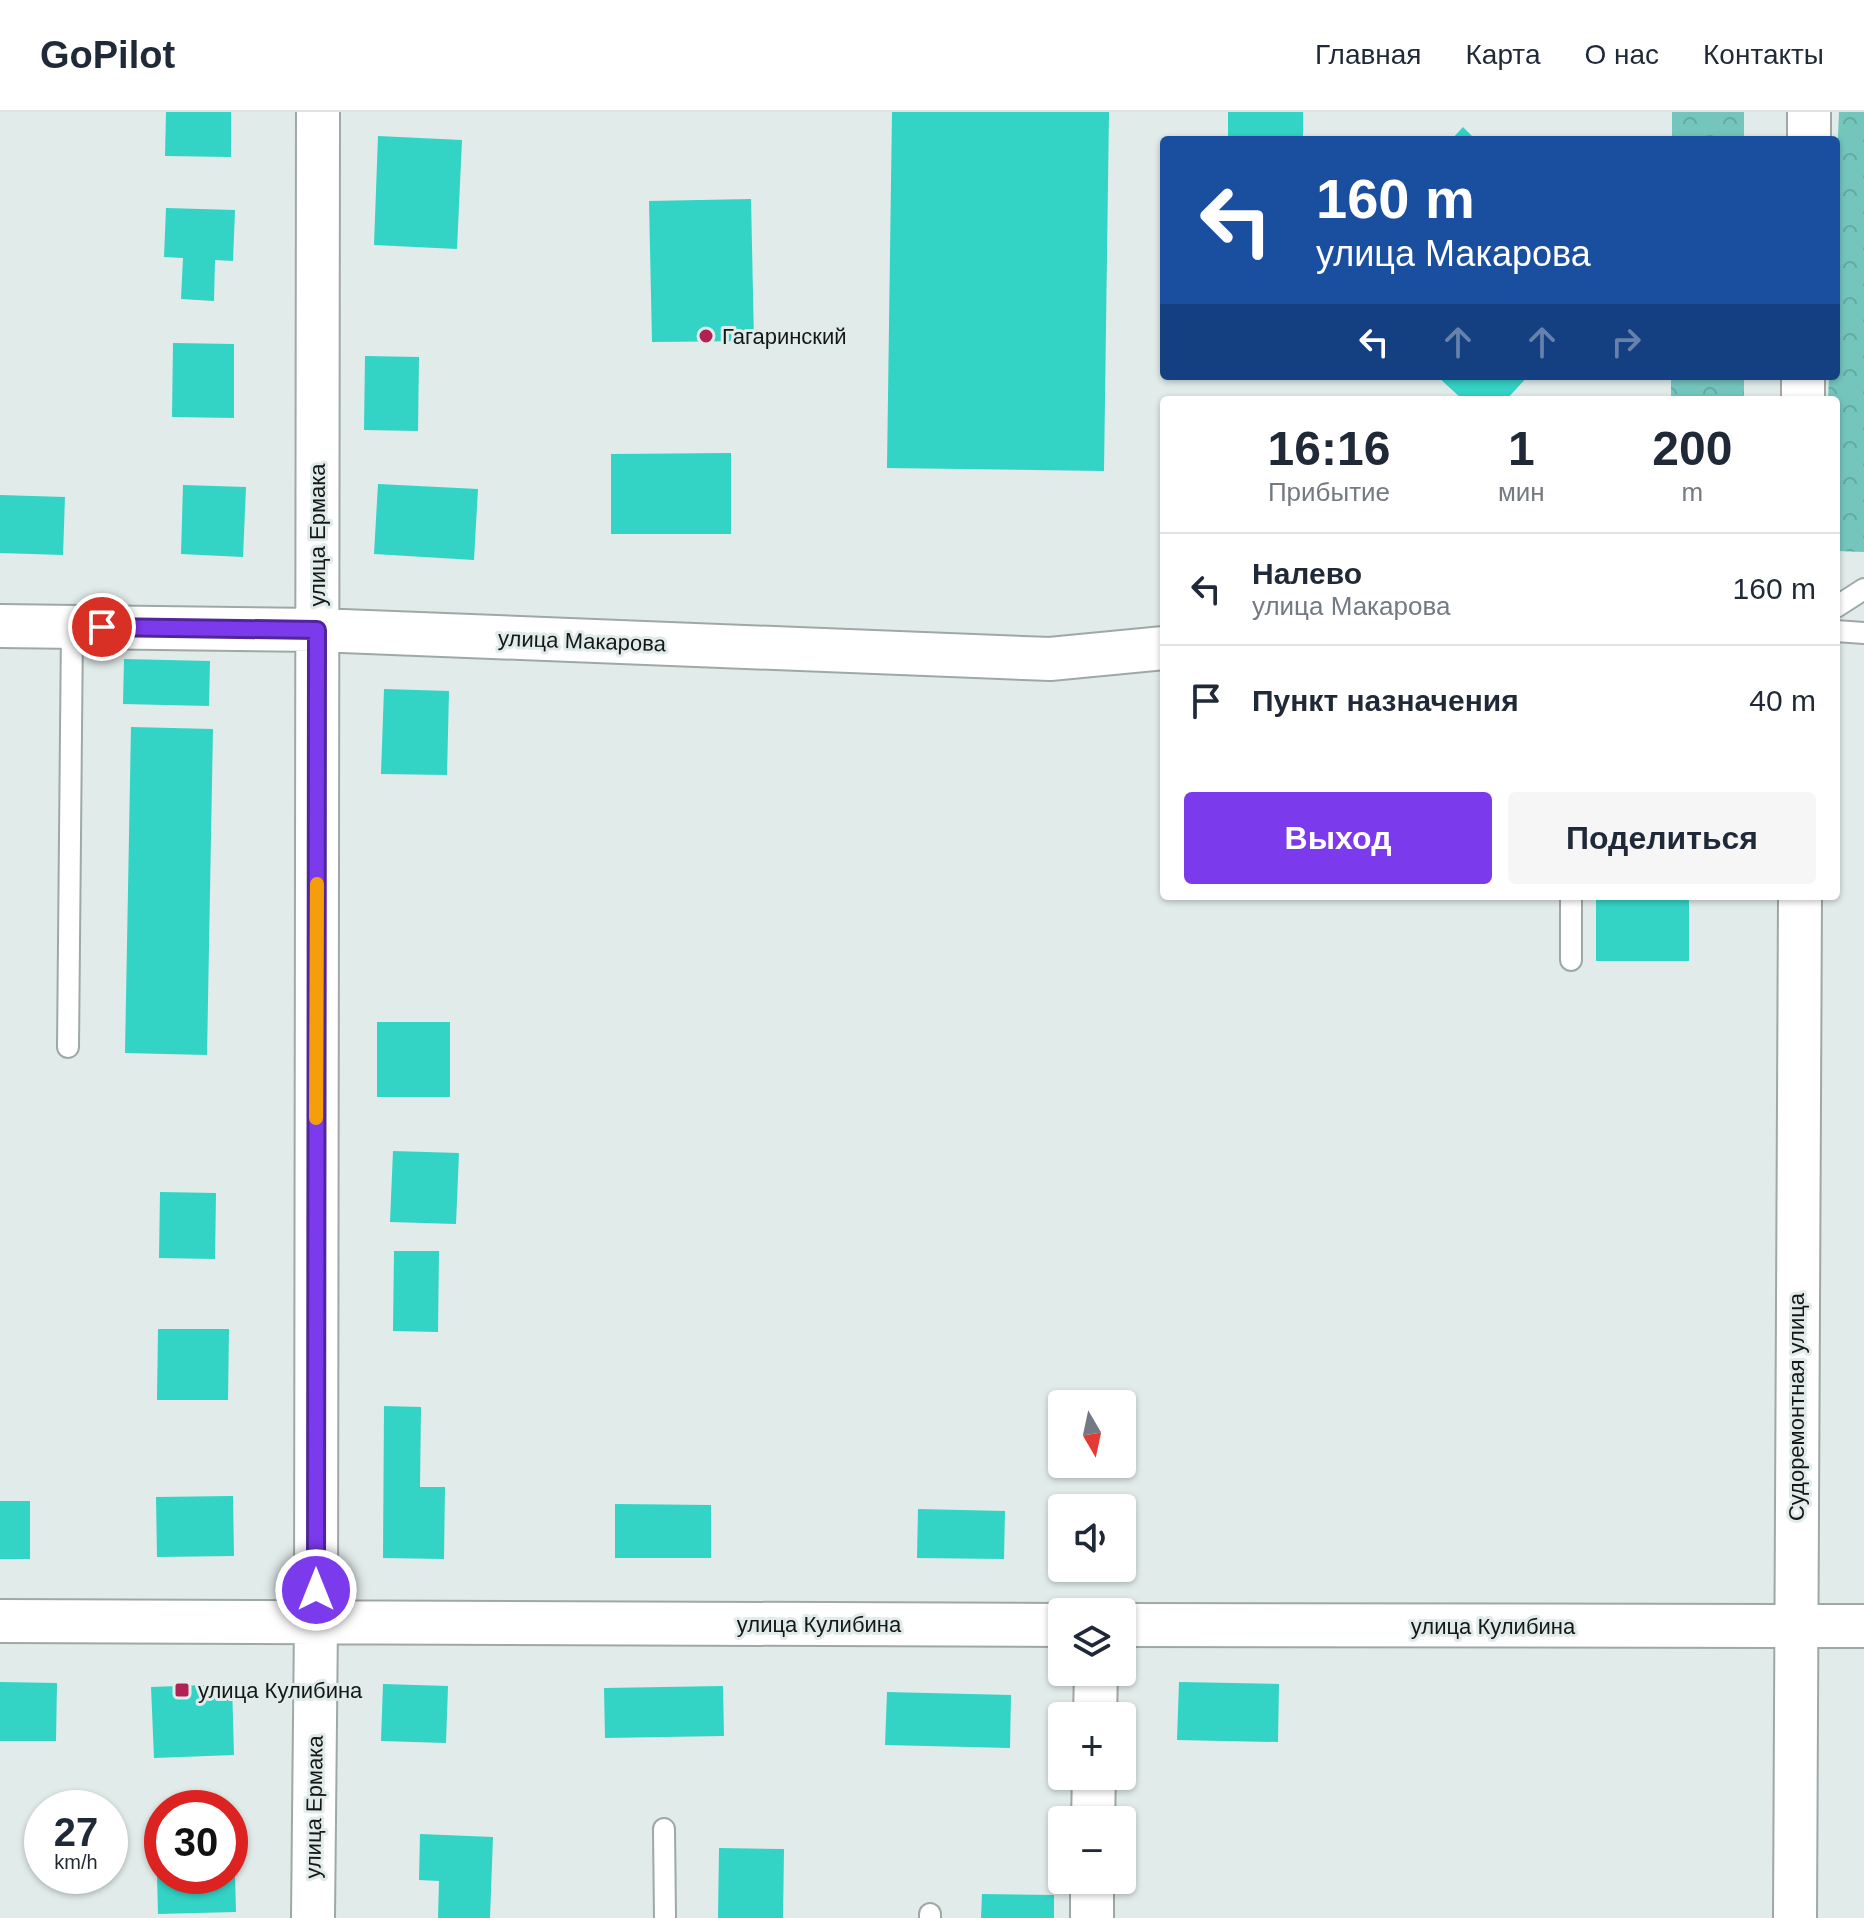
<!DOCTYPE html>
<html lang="ru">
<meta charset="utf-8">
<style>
:root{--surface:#fff;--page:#f6f6f7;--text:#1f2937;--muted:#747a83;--line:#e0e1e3;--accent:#7c3aed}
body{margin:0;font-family:Helvetica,sans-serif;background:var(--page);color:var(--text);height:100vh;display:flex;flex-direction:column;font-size:30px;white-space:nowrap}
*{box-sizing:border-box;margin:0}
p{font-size:26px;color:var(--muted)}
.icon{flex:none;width:44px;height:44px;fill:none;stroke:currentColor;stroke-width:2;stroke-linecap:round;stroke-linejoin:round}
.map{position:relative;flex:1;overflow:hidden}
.side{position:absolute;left:1160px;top:284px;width:680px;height:504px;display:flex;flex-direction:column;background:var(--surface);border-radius:8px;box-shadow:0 2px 6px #0004}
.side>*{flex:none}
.top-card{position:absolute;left:1160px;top:24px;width:680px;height:244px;border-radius:8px;box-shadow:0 2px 6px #0004;background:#1a4fa0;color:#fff;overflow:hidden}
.needle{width:52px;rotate:171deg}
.buttons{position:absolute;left:1048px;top:1278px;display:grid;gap:16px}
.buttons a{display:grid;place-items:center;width:88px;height:88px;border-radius:8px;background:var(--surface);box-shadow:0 2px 6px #0004;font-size:40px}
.speed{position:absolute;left:24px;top:1678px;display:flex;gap:16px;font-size:40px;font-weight:700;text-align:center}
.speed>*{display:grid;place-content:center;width:104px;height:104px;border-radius:50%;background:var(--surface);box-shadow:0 2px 6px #0004;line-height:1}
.speed small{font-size:20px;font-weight:400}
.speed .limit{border:12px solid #d22;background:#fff;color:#111}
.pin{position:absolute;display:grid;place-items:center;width:68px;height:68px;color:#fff;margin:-34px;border:4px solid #fff;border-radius:50%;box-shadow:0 2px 8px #0007}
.me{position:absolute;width:88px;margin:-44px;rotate:0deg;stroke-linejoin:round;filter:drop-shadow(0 0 6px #0008)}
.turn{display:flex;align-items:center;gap:28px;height:168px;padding:0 24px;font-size:36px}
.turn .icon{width:104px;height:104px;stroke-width:2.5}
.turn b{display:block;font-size:56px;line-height:68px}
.lanes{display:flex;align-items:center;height:76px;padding:0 24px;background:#0003;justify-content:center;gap:40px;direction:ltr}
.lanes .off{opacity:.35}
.eta{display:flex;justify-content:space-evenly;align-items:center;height:136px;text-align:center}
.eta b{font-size:48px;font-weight:700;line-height:56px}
.action{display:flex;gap:16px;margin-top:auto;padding:16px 24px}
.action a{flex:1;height:92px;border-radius:8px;background:var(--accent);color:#fff;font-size:32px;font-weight:700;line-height:92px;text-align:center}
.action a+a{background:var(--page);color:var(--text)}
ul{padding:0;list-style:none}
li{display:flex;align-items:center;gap:24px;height:112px;padding:0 24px;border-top:2px solid var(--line)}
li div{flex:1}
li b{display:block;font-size:30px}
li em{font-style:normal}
header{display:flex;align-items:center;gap:48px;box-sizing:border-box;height:112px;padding:0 40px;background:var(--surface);border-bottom:2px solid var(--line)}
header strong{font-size:38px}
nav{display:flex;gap:44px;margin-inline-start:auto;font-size:28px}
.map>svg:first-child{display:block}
.forest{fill:url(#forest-crowns)}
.building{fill:#33d3c6}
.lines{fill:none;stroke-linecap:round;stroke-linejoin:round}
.service-casing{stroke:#9fa8a7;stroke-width:24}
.minor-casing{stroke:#9fa8a7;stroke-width:46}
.service{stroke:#fff;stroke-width:20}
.minor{stroke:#fff;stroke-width:42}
.route-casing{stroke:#51269a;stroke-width:20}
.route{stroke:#7c3aed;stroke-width:14}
.slow{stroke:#f59e0b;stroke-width:14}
.poi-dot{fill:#b12153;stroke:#e1ebe9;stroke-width:3}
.labels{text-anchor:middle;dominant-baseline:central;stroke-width:6;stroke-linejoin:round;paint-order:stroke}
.poi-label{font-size:22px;fill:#141717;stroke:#e1ebe9;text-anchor:start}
.street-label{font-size:22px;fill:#141717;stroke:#e1ebe9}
</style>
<header>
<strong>GoPilot</strong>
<nav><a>Главная</a><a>Карта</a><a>О нас</a><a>Контакты</a></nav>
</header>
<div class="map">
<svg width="1864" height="1806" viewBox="0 0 1864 1806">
<defs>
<pattern id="forest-crowns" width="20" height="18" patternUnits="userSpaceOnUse" patternTransform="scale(2)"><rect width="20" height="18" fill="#74c6bd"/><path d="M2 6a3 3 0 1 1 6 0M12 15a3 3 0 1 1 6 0" fill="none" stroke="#64a9a2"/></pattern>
</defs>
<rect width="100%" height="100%" fill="#e1ebe9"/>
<path class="forest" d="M1672,0H1744V28H1672Z
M1839,0H1864V440L1836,439V288H1828L1829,264H1836V72Z
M1671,264H1744V288H1671Z"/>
<path class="building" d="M166,0H231V45L165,44Z
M892,0H1109L1104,359L887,356Z
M1228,0H1303V28H1228Z
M1463,15L1476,28H1451Z
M378,24L462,28L457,137L374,133Z
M751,87L754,229L652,230L649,89Z
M166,96L235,98L233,149L215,148L214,189L181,187L183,146L164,145Z
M173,231L234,232V306L172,305Z
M365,244L419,245L418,319L364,318Z
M1437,264H1528L1506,288H1463Z
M731,341V422H611V342Z
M378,372L478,377L474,448L374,442Z
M183,373L246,375L243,445L181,442Z
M0,383L65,385L63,443L0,441Z
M124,547L210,549L209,594L123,592Z
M384,577L449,579L447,663L381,662Z
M131,615L213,617L207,943L125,941Z
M1596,784H1689V849H1596Z
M377,910H450V985H377Z
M393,1039L459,1041L456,1112L390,1110Z
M160,1080L216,1081L215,1147L159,1146Z
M394,1139H439L438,1220L393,1219Z
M158,1217H229L228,1288H157Z
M384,1294L421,1295L420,1375H445L444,1447L383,1446Z
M233,1384L234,1444L157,1445L156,1385Z
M0,1389H30V1447H0Z
M615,1392L711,1393V1446H615Z
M918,1397L1005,1399L1004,1447L917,1446Z
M0,1570L57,1571L56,1629H0Z
M1179,1570L1279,1572L1278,1630L1177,1628Z
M232,1572L234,1643L154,1646L151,1575Z
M383,1572L448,1574L446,1631L381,1629Z
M723,1574L724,1624L605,1626L604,1576Z
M887,1580L1011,1583L1010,1636L885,1633Z
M420,1722L493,1725L490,1806H438L439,1769L419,1768Z
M230,1723H234L236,1800L158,1802L156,1726L162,1725V1764H230Z
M719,1736L784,1737L783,1806H718Z
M982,1782L1054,1783V1806H981Z"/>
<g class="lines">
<g class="service-casing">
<path id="service" d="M1836,495L1864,477
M1836,519L1864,521
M1571,784V848
M68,935L72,515
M664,1717L665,1806
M930,1806V1802"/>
</g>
<g class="minor-casing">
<path id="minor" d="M1809,28V0
M1803,288V264
M0,514L317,518L1050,547L1164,536
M0,1509L1062,1513
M1122,1513L1864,1514
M1095,1604L1096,1560
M1093,1708L1094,1664
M313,1806L316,1510L318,0
M1092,1806V1768
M1795,1806L1800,784"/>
</g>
<use href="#service" class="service"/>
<use href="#minor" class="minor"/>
</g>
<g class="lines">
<g class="route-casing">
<path id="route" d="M102,515L317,518L316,1478"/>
</g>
<use href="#route" class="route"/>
<path class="slow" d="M316,1006L317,772"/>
</g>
<g class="poi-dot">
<circle cx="706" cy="224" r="8"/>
<rect x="174" y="1570" width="16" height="16" rx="4"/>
</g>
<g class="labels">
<g class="poi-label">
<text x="722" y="224">Гагаринский</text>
<text x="198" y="1578">улица Кулибина</text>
</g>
<g class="street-label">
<text transform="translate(317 423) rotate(-90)">улица Ермака</text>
<text transform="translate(582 529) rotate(2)">улица Макарова</text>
<text transform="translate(1796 1295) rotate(-90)">Судоремонтная улица</text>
<text x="819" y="1512">улица Кулибина</text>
<text x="1493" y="1514">улица Кулибина</text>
<text transform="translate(314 1695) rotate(-89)">улица Ермака</text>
</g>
</g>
</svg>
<div class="buttons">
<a><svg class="needle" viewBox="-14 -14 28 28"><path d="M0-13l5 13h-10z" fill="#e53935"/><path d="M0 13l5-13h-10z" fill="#747a83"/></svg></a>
<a><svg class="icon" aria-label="sound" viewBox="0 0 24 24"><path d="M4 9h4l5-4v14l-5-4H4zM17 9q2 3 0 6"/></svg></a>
<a><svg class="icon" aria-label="layers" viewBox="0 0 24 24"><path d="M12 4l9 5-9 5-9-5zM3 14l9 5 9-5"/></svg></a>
<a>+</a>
<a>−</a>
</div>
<div class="speed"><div>27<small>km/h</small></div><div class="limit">30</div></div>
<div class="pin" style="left:102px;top:515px;background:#d93025"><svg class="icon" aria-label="arrive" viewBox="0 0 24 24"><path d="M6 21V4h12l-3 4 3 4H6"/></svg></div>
<svg class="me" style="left:316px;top:1478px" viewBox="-20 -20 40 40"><circle r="17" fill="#7c3aed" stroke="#fff" stroke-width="3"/><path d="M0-11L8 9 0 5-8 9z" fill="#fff"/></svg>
<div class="top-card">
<div class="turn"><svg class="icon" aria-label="left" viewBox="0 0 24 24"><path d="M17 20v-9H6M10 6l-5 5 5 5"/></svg><div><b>160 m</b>улица Макарова</div></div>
<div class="lanes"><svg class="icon" aria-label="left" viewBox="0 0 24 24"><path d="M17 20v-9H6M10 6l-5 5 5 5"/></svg><svg class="icon off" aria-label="ahead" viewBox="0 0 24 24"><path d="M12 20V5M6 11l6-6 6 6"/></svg><svg class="icon off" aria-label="ahead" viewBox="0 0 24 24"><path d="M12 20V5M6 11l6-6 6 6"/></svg><svg class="icon off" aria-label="right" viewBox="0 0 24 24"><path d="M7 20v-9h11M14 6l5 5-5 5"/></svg></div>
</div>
<section class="side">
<div class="eta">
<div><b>16:16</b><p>Прибытие</p></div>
<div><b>1</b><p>мин</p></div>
<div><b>200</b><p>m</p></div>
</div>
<ul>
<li><svg class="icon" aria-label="left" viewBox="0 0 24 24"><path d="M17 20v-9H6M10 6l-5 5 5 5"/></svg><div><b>Налево</b><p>улица Макарова</p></div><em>160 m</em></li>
<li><svg class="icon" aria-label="arrive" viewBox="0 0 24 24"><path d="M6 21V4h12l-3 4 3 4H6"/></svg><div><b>Пункт назначения</b></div><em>40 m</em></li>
</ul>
<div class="action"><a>Выход</a><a>Поделиться</a></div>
</section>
</div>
